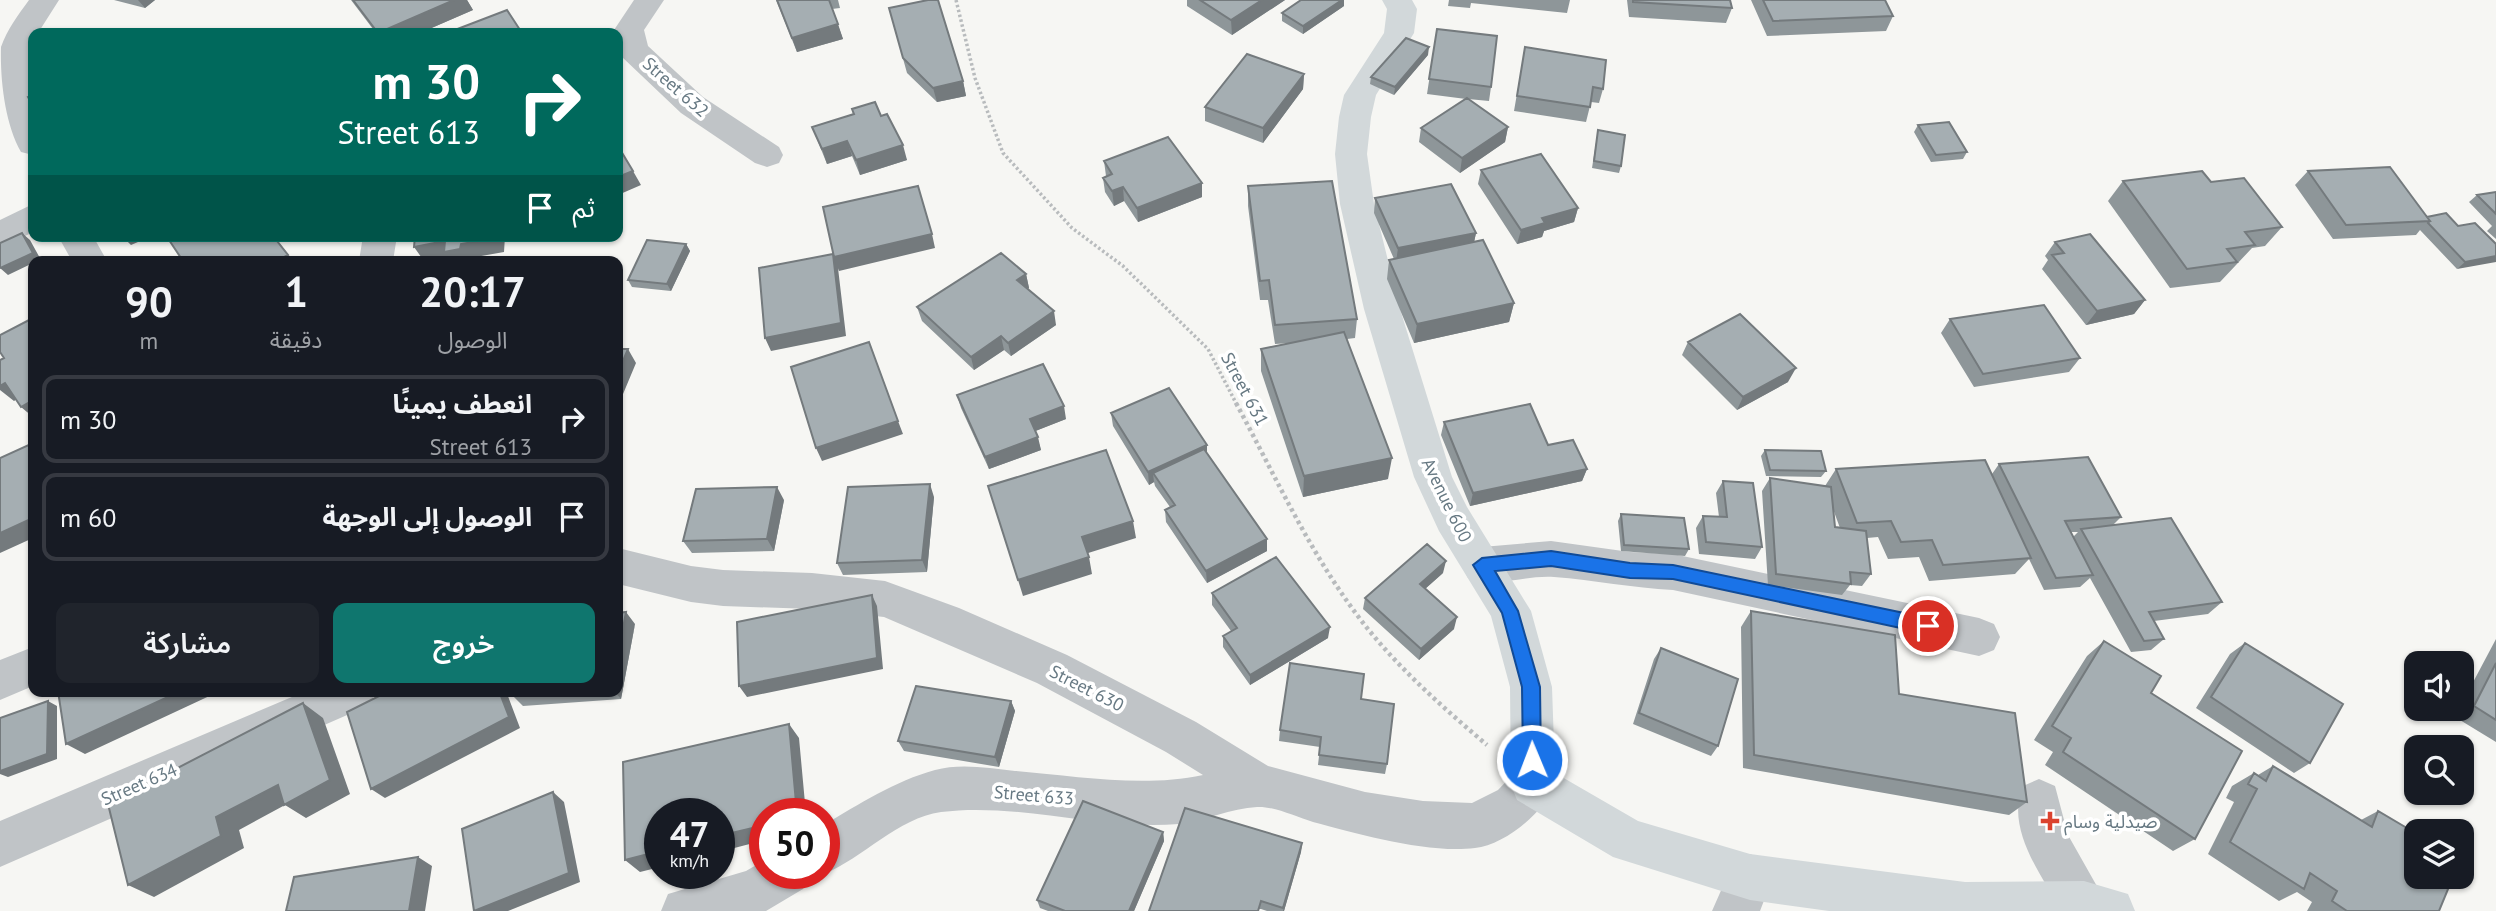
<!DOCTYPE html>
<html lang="ar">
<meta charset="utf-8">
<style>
:root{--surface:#171b24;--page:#20242c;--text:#f1f3f6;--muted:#9ea1a6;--line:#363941;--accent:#0f766e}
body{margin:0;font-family:"PT Sans","Noto Sans Arabic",sans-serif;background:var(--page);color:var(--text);direction:rtl;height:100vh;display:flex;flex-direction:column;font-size:26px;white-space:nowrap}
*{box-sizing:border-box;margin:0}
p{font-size:23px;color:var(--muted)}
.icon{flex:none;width:38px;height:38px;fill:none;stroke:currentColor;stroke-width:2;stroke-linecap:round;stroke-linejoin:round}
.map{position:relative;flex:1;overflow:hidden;direction:ltr}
.side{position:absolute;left:28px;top:256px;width:595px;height:441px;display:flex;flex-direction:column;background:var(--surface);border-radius:14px;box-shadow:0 2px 5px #0004;direction:rtl}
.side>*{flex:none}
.guide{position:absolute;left:28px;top:28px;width:595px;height:214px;border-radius:14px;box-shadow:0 2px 5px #0004;direction:rtl;background:#00695c;color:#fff;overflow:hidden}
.buttons{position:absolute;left:2404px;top:651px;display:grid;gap:14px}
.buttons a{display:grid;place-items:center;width:70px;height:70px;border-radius:14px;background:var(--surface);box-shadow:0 2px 5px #0004;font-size:35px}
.speed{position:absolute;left:644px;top:798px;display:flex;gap:14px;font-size:35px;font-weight:700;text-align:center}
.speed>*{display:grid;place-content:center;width:91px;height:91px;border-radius:50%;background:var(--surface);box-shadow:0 2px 5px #0004;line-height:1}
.speed small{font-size:18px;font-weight:400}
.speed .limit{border:10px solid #d22;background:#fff;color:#111}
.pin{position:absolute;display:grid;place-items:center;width:60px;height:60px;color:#fff;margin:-30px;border:4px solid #fff;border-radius:50%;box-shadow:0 2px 7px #0007}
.me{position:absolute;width:77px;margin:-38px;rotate:359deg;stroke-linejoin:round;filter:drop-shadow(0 0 5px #0008)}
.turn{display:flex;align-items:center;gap:24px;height:147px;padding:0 28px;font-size:32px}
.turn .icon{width:91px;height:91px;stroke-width:2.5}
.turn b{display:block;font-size:49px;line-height:60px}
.then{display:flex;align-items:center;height:66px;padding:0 28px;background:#0003;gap:14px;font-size:26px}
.eta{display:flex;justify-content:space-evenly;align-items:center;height:119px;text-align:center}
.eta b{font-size:42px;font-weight:600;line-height:49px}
.action{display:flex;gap:14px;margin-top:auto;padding:14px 28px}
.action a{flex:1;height:80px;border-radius:14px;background:var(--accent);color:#fff;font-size:28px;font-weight:600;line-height:80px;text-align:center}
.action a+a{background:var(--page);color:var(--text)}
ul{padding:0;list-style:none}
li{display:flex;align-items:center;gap:21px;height:88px;margin:0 14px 10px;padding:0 14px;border:4px solid var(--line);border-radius:14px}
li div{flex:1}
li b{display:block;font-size:26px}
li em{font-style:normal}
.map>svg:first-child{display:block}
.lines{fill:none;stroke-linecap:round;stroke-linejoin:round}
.path-far1{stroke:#b8bbbd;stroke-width:3.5;stroke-dasharray:2.5 2.5;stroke-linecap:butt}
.path{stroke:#b8bbbd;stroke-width:4.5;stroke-dasharray:3.5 3.5;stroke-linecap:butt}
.minor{fill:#c0c4c7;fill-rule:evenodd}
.secondary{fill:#d2d8da;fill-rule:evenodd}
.wall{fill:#8e9699;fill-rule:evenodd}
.shaded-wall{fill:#747a7d}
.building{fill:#a5aeb2;stroke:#747a7d;stroke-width:2}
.route{fill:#1a73e8;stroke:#114b97;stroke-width:2}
.poi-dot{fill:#db422e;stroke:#fff;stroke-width:2.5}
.labels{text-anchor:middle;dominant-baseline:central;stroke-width:7;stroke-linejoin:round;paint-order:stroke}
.street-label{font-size:18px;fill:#677983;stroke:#fff}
.poi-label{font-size:18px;fill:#677983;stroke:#fff;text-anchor:start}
</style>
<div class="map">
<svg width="2496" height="911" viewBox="0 0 2496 911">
<rect width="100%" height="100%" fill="#f6f6f3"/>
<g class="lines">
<path class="path-far1" d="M956,0L975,78L1003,153L1072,228L1123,266L1208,349L1237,405"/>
<path class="path" d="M1236,403C1278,481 1315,565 1372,634C1406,675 1446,710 1487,745"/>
<path class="minor" d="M29,0H59L38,33H33L28,70L33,102V155L21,152C5,124 0,80 1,47C7,30 18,15 29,0Z
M634,0H664L644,30L648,46L703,97L779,147L783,155L779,163L767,167L755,163L681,113L622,57L618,50V33L614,30Z
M33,204V232L0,249V220Z
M58,236H93L107,261H72Z
M363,236H397L393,261H359Z
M1551,541L1630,552L1673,554L1979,618L1994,624L2000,637L1994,650L1979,656L1673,590C1633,588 1594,580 1554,577C1525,575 1496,588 1468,578L1462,565L1468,552L1482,547Z
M618,548L691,566L723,570L812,573L885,581L959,608L1067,655L1196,722L1268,766L1365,792L1423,801L1472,803L1498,790L1517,770L1533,763L1549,770L1555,785C1544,812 1505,845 1475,848C1428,854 1359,834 1313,822C1296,817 1274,806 1257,807C1231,808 1205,821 1179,824C1100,831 1019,802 941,812C898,818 863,858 824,874V825C859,804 895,781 935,770C960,763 989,768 1015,771C1076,776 1142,788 1203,775L1166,752L1037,683L884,617L812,609L723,606L691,602L618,584Z
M33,647V686L0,700V660Z
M306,691H376L370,705L0,867V821Z
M2039,779L2055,786L2068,835L2107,904L2105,911H2062C2041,875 2005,828 2023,786Z
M1750,854L1766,861L1773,877L1760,911H1712L1734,861Z
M765,860V873H810L803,889L766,911H661L668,894L746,871Z"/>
<path class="secondary" d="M1382,0H1412L1417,9L1414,33L1376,95L1371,117L1367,154L1374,204L1400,309L1452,477L1467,507L1531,611L1552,687L1555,773L1638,821L1750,854L1965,882L2084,881L2128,894L2135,911H1829L1750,900L1613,857L1517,800L1511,785L1510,687L1491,616L1439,531L1414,477L1364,309L1340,204L1335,154L1339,117L1344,95L1384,33L1387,9Z"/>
</g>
<path class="wall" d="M114,0H155L145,8Z
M351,0H467L473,10L420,33H376Z
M776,0H838L840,8L832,9L843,39L797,52Z
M1187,0H1285L1232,35L1187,6Z
M1449,0H1570L1567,13L1471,3L1470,8L1448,6Z
M1627,0H1730L1732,8L1726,23L1629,17Z
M1751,0H1885L1893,16L1886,31L1767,36Z
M1344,6L1303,34L1282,21V13Z
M889,8L963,81L966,96L937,102L907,73Z
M1437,29L1491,87L1489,101L1468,99L1508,127L1505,142L1460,173L1419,142L1421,128L1466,99L1427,94Z
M1525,47L1603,89L1599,103L1591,102L1586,122L1514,111Z
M1428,55L1394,95L1370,84L1371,77Z
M1304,74L1303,89L1263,143L1205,121V107Z
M852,109L881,116L907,160L860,175L852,156L827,164L812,127L853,115Z
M1918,125L1967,152L1963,159L1931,162L1914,132Z
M1598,130L1621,166L1619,173L1592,168Z
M1104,161L1202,197L1138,222L1124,201L1114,206L1105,192L1103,178L1106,176Z
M1481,170L1578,208L1574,222L1544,231L1542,237L1517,244L1478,184Z
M2308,171L2427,217L2458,226L2496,244L2457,269L2420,230L2416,235L2333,239L2295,185Z
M2123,181L2211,182L2282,227L2265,246L2252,248L2220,282L2170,288L2108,201Z
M1248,186L1357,319L1355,338L1347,339L1388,479L1303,497L1261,371V349L1291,343L1275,344L1268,300H1260L1248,206Z
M2496,192V239L2487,231L2492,226L2469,202L2477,195Z
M1375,198L1476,233L1474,242L1514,303L1509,322L1414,343L1387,279L1389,260L1394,259L1374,213Z
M2055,242L2145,300L2134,314L2086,325L2042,269L2048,260L2045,256Z
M686,244L690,251L671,291L632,287L628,280Z
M1026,274L1029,288L1028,289L1056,325L1011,356L1004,350L974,370L922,321L917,307Z
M1950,319L2080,358L2069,372L1974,387L1941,333Z
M1688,342L1788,382L1737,410L1682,355Z
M957,395L1066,419L1035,431L1041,450L989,469L961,408Z
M1111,413L1207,445V453L1267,551L1207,583L1166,522L1165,510L1170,507L1155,486L1154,482L1149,485L1113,426Z
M1444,422L1548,445L1587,469L1582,481L1470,506L1441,435Z
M1765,450L1826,471L1821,477L1766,476L1761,456Z
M1999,464L2121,517L2113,525L2222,602L2208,614L2154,621L2164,639L2151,650L2131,652L2090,578L2080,587L2044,590L2029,559L2015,574L1929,581L1919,557L1888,559L1878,537L1867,538L1871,574L1862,586L1850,585L1842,595L1768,585L1762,491L1770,478L1825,486L1836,469L1992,474ZM1833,509L1840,528L1835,527ZM2071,532H2078L2073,537Z
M1723,481L1762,547L1755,559L1699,554L1696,528L1703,516L1719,517L1716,493Z
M934,497L927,572L843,575L837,563Z
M784,500L774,551L692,553L683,541Z
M1621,514L1689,549L1685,556L1621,551L1618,521Z
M1443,573L1425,589L1454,629L1419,660L1363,609L1365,598Z
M1212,593L1328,638L1250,685L1223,647V636L1231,631L1212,605Z
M1751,611L1899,694L2027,802L2009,815L1743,768L1741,627Z
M635,624L621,699L523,706L512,695V691H618Z
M2496,639V742L2455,717L2459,709H2462V703Z
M2104,641L2151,693L2195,839L2173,851L2045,765L2053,752L2034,740L2087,656Z
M2245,643L2310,763L2294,773L2196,708L2230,654Z
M1661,648L1718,746L1711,756L1633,724L1654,659Z
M1361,699L1387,764L1385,774L1318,765L1320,747L1279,741L1280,730Z
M1011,701L1015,711L999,767L904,751L898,741Z
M2273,766L2361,820L2378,811L2439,911H2307L2312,902L2297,892L2279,901L2208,854L2234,802L2226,798L2232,786L2254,773L2258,775Z
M1163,832L1164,841L1134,911H1048L1040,908L1037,900Z
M1302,843L1301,852L1284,911H1267L1261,909L1149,911Z"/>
<path class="shaded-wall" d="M138,0H155L145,8Z
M454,0H467L473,10L420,33H378Z
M1262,0H1285L1232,35L1231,20Z
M1342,0H1344V6L1303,34V26Z
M838,24L843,39L797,52L792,38Z
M1429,47L1428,55L1394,95L1395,87Z
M1304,74L1303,89L1263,143V128Z
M963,81L966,96L937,102L933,88Z
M1508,127L1505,142L1460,173L1462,158Z
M847,141L852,156L827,164L822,149Z
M903,145L907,160L860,175L856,160Z
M633,171L641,185L618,195V177Z
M1202,183V197L1138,222L1137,208Z
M1123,187L1124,201L1114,206L1112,191Z
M1578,208L1574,222L1544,231L1542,237L1517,244L1521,230L1542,218Z
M22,233L30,240L41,260L33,261V263L8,275L0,268Z
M1476,233L1473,247L1396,262L1398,248Z
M932,234L935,248L839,271L834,257Z
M122,236H152L131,245Z
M273,236H274L293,261H277Z
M495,236H505L504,252L470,258V261H450L447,256L424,261L414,247L445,241L461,244Z
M686,244L690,251L671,291L667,284Z
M833,254L838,268L846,336L771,351L765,338Z
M2496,256V262L2457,269L2465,262Z
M1026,274L1029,288L1020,294L1017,280Z
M2145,300L2134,314L2086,325L2097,311Z
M1514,303L1509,322L1414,343L1417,324Z
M1054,311L1056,325L1011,356L1008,343Z
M1001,336L1004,350L974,370L971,357Z
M628,349L636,363L618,406V373Z
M1796,368L1788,382L1737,410L1743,397Z
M5,383L21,396L14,401L0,390V386Z
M33,400V417L21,407Z
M1064,406L1066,419L1033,432L1030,419Z
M898,421L903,434L822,461L816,448Z
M1038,437L1041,450L989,469L985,457Z
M1207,445V457L1153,473L1154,482L1149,485L1148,472Z
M1392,458L1388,479L1303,497L1304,476Z
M1587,469L1582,481L1470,506L1473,493Z
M930,484L934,497L927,572L922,560Z
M777,487L784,500L774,551L767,539Z
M33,518V538L0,553V533Z
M1133,521L1136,538L1085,554L1082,537Z
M1267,539V551L1207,583L1206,571Z
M1089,557L1092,574L1023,596L1018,580Z
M1446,561L1443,573L1417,596L1420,584Z
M872,595L877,606L883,669L747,697L739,686Z
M626,612L635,624L621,699L614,691H618V655Z
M1457,617L1454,629L1419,660L1421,649Z
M1330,627L1328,638L1250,685V675Z
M181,691H217L218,692L85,754L66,744Z
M499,691H506L520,728L385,798L371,789Z
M48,701L57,706V759L8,777L0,774V771Z
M1011,701L1015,711L999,767L995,757Z
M303,703L323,718L350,794L306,818L285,805L239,830L244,848L154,897L128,885L216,817Z
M789,724L799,738L806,814H797Z
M553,792L564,802L580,882L508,911H476Z
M765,825V840L719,852V836Z
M1163,832L1164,841L1134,911H1129Z
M1302,843L1301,852L1284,911H1283Z
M660,851V867L640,872L625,860Z
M418,857L432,866L425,911H409Z"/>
<path class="building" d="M353,0H454L378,33Z
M777,0H829L838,24L792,38Z
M928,0H938L963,81L933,88L903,58L889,8Z
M1200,0H1262L1231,20Z
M1301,0H1342L1303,26L1282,13Z
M1633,0H1730L1732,8L1633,2Z
M1763,0H1885L1893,16L1773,21Z
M507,10L522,33H447Z
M1437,29L1497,36L1491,87L1429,79Z
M1406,38L1429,47L1395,87L1371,77Z
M1525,47L1606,60L1603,89L1593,87L1590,107L1517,96Z
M1247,54L1304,74L1263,128L1205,107Z
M33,95V106L28,97Z
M1467,98L1508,127L1462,158L1421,128Z
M875,102L881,116L887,114L903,145L856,160L847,141L822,149L812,127L854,114L852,109Z
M1949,122L1967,152L1936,155L1918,125Z
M1598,130L1625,135L1621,166L1594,161Z
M1168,137L1202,183L1137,208L1123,187L1112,191L1103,178L1112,174L1104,161Z
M618,146L633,171L618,177Z
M1541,154L1578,208L1542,218L1545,223L1521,230L1481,170Z
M2390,167L2430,221L2346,225L2308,171Z
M2202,171L2211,182L2244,178L2282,227L2245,232L2255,245L2227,249L2237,262L2187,269L2123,181Z
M1332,181L1357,319L1275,325L1269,280L1260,281L1248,186Z
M1451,184L1476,233L1398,248L1375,198Z
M918,186L932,234L834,257L823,207Z
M2496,192V214L2477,195Z
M2446,213L2458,226L2475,223L2496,244V256L2465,262L2428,223L2430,221L2427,217Z
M22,233L33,253L0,268V243Z
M2090,234L2145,300L2097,311L2052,255L2064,253L2055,242Z
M169,236H273L288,255L277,261H183L167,237Z
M415,236H495V238L461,244L460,249L444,252L445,241L414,247Z
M647,240L686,244L667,284L628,280Z
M1483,240L1514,303L1417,324L1389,260Z
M1001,253L1026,274L1017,280L1054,311L1008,343L1001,336L971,357L917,307Z
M833,254L841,323L765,338L759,268Z
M2044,305L2080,358L1983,374L1950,319Z
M1740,314L1796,368L1743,397L1688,342Z
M33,318V400L21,407L5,383L0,386V360L4,358L0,352V335Z
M1344,332L1392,458L1304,476L1261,349Z
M869,342L898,421L816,448L791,367Z
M618,349H628L618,373Z
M1043,364L1064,406L1030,419L1038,437L985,457L957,395Z
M1169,388L1207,445L1148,472L1111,413Z
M1530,404L1548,445L1573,440L1587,469L1473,493L1444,422Z
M33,443V518L0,533V458Z
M1204,449L1267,539L1206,571L1165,510L1175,505L1153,473Z
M1106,450L1133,521L1082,537L1089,557L1018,580L988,486Z
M1765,450L1821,451L1826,471L1770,470Z
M2088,457L2121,517L2065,521L2093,575L2056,578L1999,464Z
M1985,460L2031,558L1943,565L1932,540L1901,542L1891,521L1857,523L1836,469Z
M1770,478L1831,487L1835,527L1866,531L1871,574L1850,572L1851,584L1776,574Z
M1723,481L1753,483L1762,547L1706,542L1703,516L1727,517Z
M930,484L922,560L837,563L848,487Z
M777,487L767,539L683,541L696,489Z
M1621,514L1684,518L1689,549L1624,545Z
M2171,518L2222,602L2149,612L2164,639L2144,641L2081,529Z
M1427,544L1446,561L1420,584L1457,617L1421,649L1365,598Z
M1276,557L1330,627L1250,675L1223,636L1237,628L1212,593Z
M872,595L877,658L739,686L737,622Z
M1751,611L1895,635L1899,694L2015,713L2027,802L1754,755Z
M626,612L618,655V613Z
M2104,641L2161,676L2151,693L2242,751L2195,839L2063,752L2071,738L2052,726Z
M2245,643L2343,704L2310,763L2211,697Z
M1661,648L1738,679L1718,746L1639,713Z
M1290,663L1364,674L1361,699L1394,704L1387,764L1319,755L1321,737L1280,730Z
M2496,663V720L2474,706Z
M916,686L1011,701L995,757L898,741Z
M58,691H181L66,744Z
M389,691H499L509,717L371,789L347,712Z
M512,691H567L512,695Z
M48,701L47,754L0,771V718Z
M303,703L330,780L284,805L278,785L216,817L221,836L128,885L108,804Z
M789,724L797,814H765V825L719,836V814H660V851L625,860L623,762Z
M2273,766L2372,827L2378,811L2417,834V877H2453L2439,911H2347L2332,901L2337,891L2310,873L2304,889L2230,842L2257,789L2248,784L2254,773L2266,781Z
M553,792L569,873L474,911L462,829Z
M1083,801L1163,832L1129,911H1065L1037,900Z
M1185,808L1302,843L1283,908L1261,901L1258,911H1149Z
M418,857L409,911H286L294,877Z"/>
<path class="route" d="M1551,551L1630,563L1673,565L1928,618L1936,626L1928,634L1673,579L1630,578L1551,566L1495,571L1518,611L1540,687L1541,760L1539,766L1532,769L1526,766L1523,760L1522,687L1502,613L1473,565L1482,558Z"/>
<path class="poi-dot" d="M2046.5 810.5h7v7h7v7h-7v7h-7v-7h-7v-7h7z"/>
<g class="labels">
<g class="street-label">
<text transform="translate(676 87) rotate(41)">Street 632</text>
<text transform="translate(1245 389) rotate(62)">Street 631</text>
<text transform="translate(1447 500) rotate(64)">Avenue 600</text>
<text transform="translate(1087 688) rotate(27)">Street 630</text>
<text transform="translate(139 784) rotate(-23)">Street 634</text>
<text transform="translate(1034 795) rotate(5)">Street 633</text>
</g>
<g class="poi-label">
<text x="2064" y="821">صيدلية وسام</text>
</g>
</g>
</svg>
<div class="buttons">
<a><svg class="icon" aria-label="sound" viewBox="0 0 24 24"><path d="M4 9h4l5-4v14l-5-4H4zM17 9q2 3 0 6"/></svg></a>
<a><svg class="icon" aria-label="search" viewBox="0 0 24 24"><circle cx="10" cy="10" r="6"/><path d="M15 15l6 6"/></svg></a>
<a><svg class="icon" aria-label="layers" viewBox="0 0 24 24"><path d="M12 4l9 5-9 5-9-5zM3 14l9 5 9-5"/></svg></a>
</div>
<div class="speed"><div>47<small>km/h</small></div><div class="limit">50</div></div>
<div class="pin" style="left:1928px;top:626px;background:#d93025"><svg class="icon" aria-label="arrive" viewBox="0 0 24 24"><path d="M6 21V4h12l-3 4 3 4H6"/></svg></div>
<svg class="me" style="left:1532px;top:760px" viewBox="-20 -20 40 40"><circle r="17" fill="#1a73e8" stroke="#fff" stroke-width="3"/><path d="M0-11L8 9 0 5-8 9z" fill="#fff"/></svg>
<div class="guide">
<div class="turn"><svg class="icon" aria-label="right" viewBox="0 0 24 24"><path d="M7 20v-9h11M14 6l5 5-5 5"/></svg><div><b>30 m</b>Street 613</div></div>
<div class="then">ثم<svg class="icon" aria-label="arrive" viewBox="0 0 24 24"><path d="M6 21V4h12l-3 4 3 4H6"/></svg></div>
</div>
<section class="side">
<div class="eta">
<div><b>20:17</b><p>الوصول</p></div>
<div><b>1</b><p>دقيقة</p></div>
<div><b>90</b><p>m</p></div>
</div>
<ul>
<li><svg class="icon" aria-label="right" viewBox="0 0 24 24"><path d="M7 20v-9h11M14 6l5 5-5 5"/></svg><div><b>انعطف يمينًا</b><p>Street 613</p></div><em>30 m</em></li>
<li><svg class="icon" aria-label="arrive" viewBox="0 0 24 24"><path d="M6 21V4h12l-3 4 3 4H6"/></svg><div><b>الوصول إلى الوجهة</b></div><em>60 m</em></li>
</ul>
<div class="action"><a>خروج</a><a>مشاركة</a></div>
</section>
</div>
